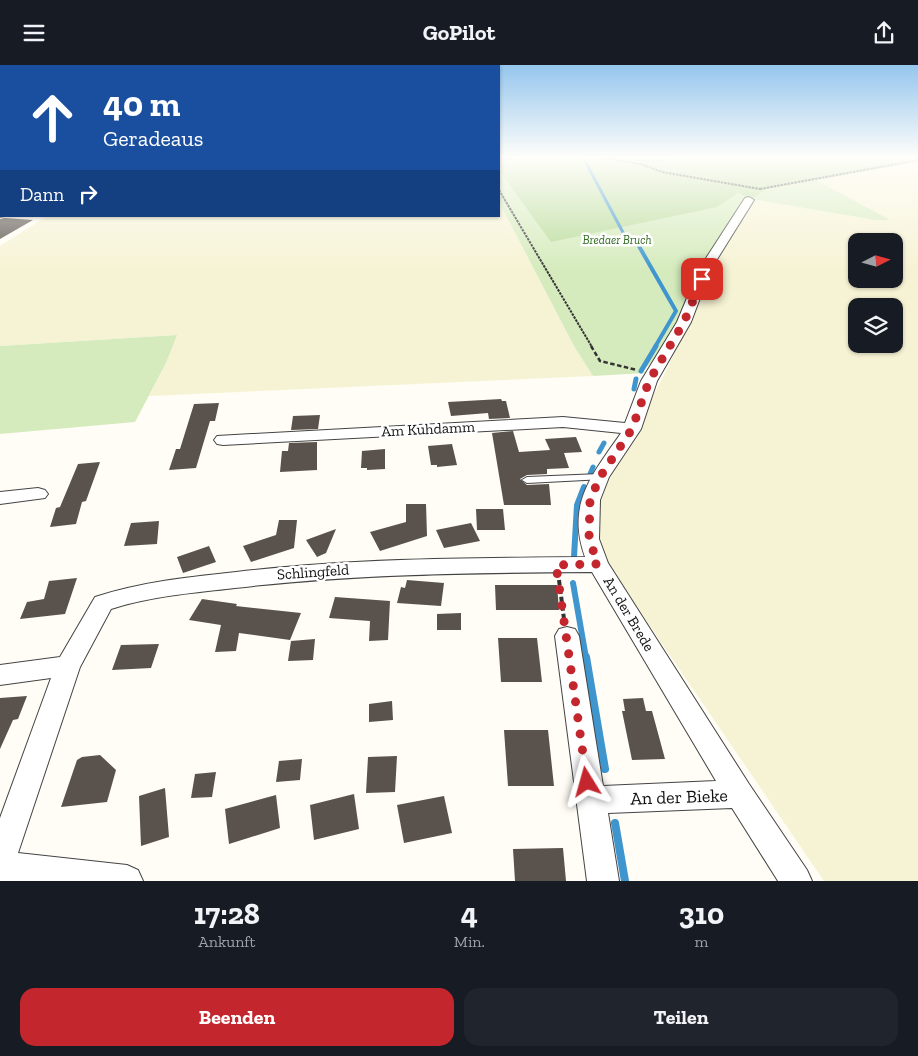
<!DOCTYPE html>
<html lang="de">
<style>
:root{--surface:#171b24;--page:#20242c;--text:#f1f3f6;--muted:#9ea1a6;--accent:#c4262e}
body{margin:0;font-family:"Zilla Slab",serif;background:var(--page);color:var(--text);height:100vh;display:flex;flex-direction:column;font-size:19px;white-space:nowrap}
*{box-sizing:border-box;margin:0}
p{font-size:16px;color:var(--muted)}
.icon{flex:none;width:28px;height:28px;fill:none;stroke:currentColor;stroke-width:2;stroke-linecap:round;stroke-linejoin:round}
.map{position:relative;height:816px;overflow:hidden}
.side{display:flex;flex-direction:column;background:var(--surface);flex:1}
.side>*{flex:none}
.guide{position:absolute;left:0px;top:0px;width:500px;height:152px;box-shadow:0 1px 4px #0004;background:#1a4fa0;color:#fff;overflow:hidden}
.needle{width:32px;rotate:84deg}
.tools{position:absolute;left:848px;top:168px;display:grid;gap:10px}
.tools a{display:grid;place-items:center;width:55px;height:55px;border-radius:10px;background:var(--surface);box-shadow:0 1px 4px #0004;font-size:25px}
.pin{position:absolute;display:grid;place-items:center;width:42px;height:42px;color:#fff;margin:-21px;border-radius:10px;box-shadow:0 2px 8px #0006}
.me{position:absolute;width:55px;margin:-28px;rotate:352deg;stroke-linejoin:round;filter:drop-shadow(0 0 4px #0008)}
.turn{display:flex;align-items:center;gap:18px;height:105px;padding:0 20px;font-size:22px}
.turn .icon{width:65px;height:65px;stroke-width:2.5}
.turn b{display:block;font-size:35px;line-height:42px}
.then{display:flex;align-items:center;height:48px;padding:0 20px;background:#0003;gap:10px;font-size:19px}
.eta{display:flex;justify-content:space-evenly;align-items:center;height:85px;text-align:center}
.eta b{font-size:30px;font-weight:800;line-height:35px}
.primary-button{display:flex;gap:10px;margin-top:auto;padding:10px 20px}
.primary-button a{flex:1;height:58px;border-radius:15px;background:var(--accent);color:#fff;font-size:20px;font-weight:800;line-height:58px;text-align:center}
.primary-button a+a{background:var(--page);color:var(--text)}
header{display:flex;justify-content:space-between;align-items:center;height:65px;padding:0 20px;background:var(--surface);font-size:22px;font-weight:800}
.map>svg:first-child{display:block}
.farmland{fill:#f6f3d4;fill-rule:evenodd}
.green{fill:#d5ebbd}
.forest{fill:#b9dc9c}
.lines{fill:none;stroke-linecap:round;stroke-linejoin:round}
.stream-far4{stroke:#3f96cf;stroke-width:3}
.stream-far3{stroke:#3f96cf;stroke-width:4}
.stream-far2{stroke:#3f96cf;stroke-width:5}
.stream-far1{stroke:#3f96cf;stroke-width:6}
.stream{stroke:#3f96cf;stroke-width:8}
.building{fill:#5a524d}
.lane-casing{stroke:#444;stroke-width:2}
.street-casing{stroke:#444;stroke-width:2}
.path-far2{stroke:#333;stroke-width:2;stroke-dasharray:2.5 1;stroke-linecap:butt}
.path-far1{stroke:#333;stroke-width:2.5;stroke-dasharray:4.5 2.5;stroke-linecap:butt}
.path{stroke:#333;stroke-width:4;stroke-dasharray:5.5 3;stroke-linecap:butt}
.lane{fill:#fff;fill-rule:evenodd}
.street{fill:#fff;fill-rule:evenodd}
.route{stroke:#c4262e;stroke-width:9;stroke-dasharray:0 16.2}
.labels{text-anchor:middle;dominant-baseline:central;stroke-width:5;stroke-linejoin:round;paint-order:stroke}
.far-park-label{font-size:12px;font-style:italic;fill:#2f6b1f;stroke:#fff}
.street-label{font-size:15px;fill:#111;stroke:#fff}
.near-street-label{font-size:18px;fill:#111;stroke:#fff}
</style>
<header><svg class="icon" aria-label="menu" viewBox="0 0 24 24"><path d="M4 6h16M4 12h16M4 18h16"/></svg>GoPilot<svg class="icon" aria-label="share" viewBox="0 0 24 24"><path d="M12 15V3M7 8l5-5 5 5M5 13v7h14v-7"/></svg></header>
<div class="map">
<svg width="918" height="816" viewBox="0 0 918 816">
<rect width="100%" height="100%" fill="#fffdf5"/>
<path class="farmland" d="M918,97V816H824L609,501L598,471V436L666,306L721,190L752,134L875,155H889L816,115ZM856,176H894V214H856ZM856,241H894V279H856Z
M499,137L575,283L593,311L149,331L166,298L176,270L0,281V181L47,151H499Z"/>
<path class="green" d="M499,92H918L775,118L745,136L702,198L682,250L662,285L648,301L643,303L645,308L593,311L575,283L499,137Z
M816,115L890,155H875L752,134L767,124Z
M177,270L166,298L135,357L0,369V281Z"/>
<path class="forest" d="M499,92H918V97L767,124L752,134L738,128L717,142L551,177L499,105Z"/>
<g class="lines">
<path class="stream-far4" d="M617,92L653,96L677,92
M585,96L627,175L633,176"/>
<path class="stream-far3" d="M627,174L636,176L676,246L655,282"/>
<path class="stream-far2" d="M641,306L656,281
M634,324L636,314
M599,387L604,378
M590,409L593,402"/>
<path class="stream-far1" d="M574,492L577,440L584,422
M573,518L586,593"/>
<path class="stream" d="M586,592L605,704
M615,758L625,816"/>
</g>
<path class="building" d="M5,153L33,155L0,174V154Z
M501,334L502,336H506L510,353L489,354L488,348L451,351L448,337Z
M219,338L215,356H210L196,403L169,405L176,384H180L194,339Z
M320,350L318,364L291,365L293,351Z
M513,366L519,387L550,385L545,374L576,372L582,387L564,388L569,403L547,404V409L527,410L520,414L527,420L549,419L551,440H504L492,368Z
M317,377V405L280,407L282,386H288L289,378Z
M452,379L457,400L437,402V400H431L428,381Z
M385,384V404L367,405V403H361L362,386Z
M100,397L86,436L82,437L76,459L50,462L56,443L60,442L78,399Z
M406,439H426L427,471L380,486L370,467L406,457Z
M476,444H503L505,465H477Z
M279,455H297L294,483L251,497L243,481L276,470Z
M159,456L157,479L124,481L131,458Z
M471,458L480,476L444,483L436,465Z
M336,464L326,488L317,492L306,475Z
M209,481L216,497L183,508L177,492Z
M77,513L65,549L20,554L27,537L44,534L49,516Z
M407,515L444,518L441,541L397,538L401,522L405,523Z
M495,520H557L559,545H496Z
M335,532L390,536L388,575L369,576L370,556L329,553Z
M202,534L237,539L236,541L301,548L290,575L239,568L236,586L215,587L221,560L189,555Z
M461,548V565H437V549Z
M498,573H537L542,617H501Z
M315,574L313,595L288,596L291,576Z
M159,579L151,603L112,605L121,580Z
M27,631L18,654L13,655L0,684V633Z
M643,633L646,646H652L665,694L632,695L622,646H625L623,634Z
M392,636L393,655L369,657V639Z
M504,665H548L554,721H508Z
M100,690L116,705L107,737L61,742L77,695L82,692Z
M397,691L395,727L366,728L368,692Z
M302,694L300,715L276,717L279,696Z
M216,707L212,732L191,733L195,709Z
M165,723L169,772L141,781L139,731Z
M354,729L359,764L314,775L310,740Z
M276,730L280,763L229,779L225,744Z
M444,731L452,768L404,778L397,740Z
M563,783L566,816H515L513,784Z"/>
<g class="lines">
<g class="lane-casing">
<path id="lane" d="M600,409L605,412L604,414L527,418L522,415L527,412Z"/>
</g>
<g class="street-casing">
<path id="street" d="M749,132L754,135L711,204L691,257L657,316L641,364L609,412L600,435L599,474L608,498L749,719L807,805L812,816H778L732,743L608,748L619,816H587L555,571L559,564L567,562L575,564L579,571L603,721L716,716L592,507C473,508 353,509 235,523C193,528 151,531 111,544L80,602L18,788L127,800L138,805L143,816H0V753L51,613L0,620V600L60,592L95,532C141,517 188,512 236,507C352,493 468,493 585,492C566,439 592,410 621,368L563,362L223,380L217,379L214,375L217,371L563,352L625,358L641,316L677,257L699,204L745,133Z
M0,146L1,151H5L0,152Z
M38,423L45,425L48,429L45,433L0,439V427Z"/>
</g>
<path class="path-far2" d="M538,92L610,94L641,99L662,107L760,124
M499,95L532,92
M760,124L918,95
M499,125L592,282"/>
<path class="path-far1" d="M591,281L600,296L637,305"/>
<path class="path" d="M559,515L564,554"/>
<use href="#lane" class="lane"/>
<use href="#street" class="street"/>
</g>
<linearGradient id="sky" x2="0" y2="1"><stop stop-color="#95c6ee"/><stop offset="0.45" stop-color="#fffefa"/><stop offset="1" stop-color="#fffefa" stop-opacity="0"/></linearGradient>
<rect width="918" height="206" fill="url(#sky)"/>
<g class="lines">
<path class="route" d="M587,717L556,500L598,499L589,474L590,435L600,412L632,364L649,316L684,257L702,214"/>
</g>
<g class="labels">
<g class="far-park-label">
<text x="617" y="175">Bredaer Bruch</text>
</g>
<g class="street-label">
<text transform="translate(428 364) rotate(-3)">Am Kuhdamm</text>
<text transform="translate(313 507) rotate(-4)">Schlingfeld</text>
<text transform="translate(629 549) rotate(59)">An der Brede</text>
</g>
<g class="near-street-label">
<text transform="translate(679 732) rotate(-2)">An der Bieke</text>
</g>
</g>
</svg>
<div class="tools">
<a><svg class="needle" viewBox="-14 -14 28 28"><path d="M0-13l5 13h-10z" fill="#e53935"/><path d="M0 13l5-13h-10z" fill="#9ea1a6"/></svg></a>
<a><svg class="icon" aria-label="layers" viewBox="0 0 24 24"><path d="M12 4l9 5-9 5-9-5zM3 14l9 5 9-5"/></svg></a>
</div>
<div class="pin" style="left:702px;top:214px;background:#d93025"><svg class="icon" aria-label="arrive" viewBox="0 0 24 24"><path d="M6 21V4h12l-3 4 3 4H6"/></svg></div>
<svg class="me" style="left:587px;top:717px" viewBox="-20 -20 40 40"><path d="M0-17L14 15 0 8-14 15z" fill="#c4262e" stroke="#fff" stroke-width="4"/></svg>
<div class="guide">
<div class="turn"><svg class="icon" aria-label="ahead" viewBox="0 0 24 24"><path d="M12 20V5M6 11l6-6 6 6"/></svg><div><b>40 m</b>Geradeaus</div></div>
<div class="then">Dann<svg class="icon" aria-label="right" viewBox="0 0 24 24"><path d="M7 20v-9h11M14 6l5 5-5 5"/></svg></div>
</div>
</div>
<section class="side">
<div class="eta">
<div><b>17:28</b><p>Ankunft</p></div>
<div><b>4</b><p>Min.</p></div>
<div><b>310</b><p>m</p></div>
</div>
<div class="primary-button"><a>Beenden</a><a>Teilen</a></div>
</section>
